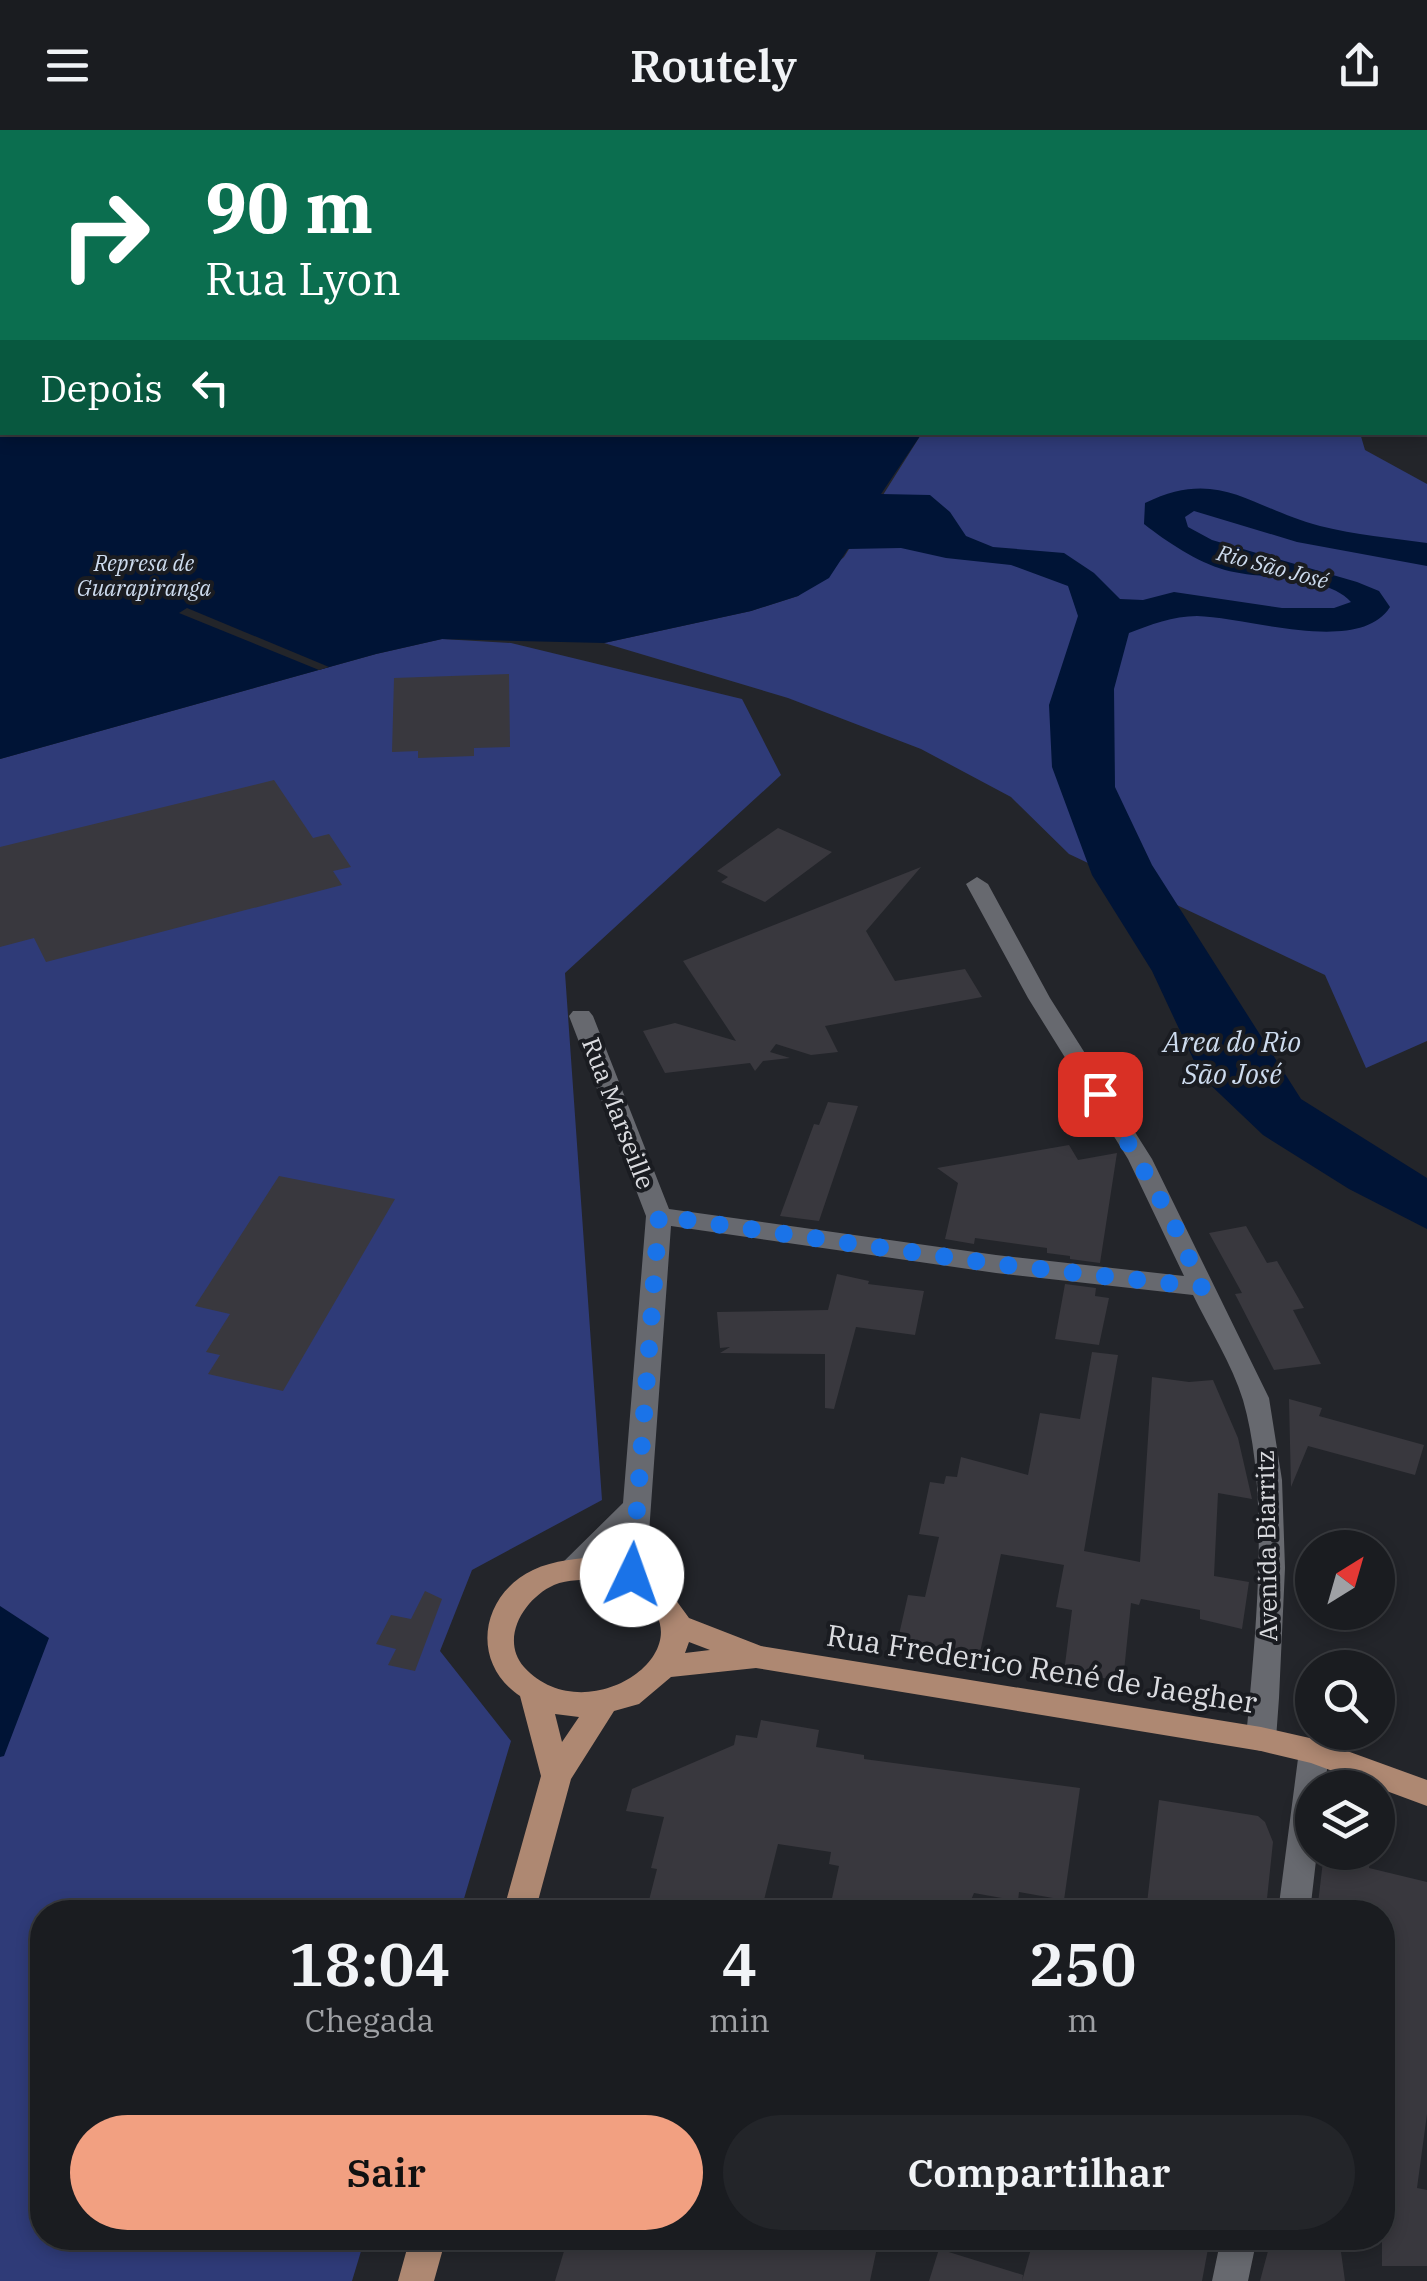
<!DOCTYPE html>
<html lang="pt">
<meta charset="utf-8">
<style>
:root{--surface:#1a1c20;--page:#232529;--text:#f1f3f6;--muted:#9fa1a5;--line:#383a3e;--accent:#f2a081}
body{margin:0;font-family:"IBM Plex Serif",serif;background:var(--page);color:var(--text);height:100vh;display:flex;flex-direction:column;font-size:38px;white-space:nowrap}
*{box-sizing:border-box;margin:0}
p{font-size:32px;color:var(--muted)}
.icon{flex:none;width:55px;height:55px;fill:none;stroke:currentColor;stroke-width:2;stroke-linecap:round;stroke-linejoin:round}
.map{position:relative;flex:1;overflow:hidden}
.side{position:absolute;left:30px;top:1770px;width:1365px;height:350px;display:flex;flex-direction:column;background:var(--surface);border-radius:40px;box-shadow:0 5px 15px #0003,0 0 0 2px var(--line)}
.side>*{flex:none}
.guide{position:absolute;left:0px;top:0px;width:1428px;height:305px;box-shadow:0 5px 15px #0003,0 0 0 2px var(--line);background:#0b6e4f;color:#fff;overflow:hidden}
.needle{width:65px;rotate:37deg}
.tools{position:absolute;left:1295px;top:1400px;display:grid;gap:20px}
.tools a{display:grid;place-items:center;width:100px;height:100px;border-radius:50%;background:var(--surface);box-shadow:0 5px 15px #0003,0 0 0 2px var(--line);font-size:50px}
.pin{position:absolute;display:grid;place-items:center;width:85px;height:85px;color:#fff;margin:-42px;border-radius:20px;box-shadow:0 5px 15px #0006}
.me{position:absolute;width:110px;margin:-55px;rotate:3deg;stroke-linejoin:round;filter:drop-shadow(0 0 8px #0008)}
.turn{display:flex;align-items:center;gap:35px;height:210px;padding:0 40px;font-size:45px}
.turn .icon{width:130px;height:130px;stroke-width:2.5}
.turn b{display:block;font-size:70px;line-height:85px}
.then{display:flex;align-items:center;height:95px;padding:0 40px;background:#0003;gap:20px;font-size:38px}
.eta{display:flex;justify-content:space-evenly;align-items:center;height:170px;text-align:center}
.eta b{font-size:60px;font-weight:600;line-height:70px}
.primary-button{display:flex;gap:20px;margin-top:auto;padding:20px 40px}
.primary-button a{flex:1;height:115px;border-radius:60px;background:var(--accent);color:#111;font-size:40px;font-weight:600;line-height:115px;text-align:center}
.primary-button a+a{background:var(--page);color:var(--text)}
header{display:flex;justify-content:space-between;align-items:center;height:130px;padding:0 40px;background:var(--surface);font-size:45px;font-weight:600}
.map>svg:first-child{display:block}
.green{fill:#2f3b78}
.water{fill:#001436}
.pier{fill:#23252a}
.building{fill:#39383e}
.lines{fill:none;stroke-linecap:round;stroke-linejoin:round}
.minor{fill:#67696f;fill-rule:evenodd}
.major{fill:#ae8872;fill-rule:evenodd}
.route{stroke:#1a73e8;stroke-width:18;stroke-dasharray:0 32.4}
.labels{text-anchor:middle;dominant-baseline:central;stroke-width:8;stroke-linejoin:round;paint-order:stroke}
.far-water-label{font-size:22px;font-style:italic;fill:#cddbee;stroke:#1a1c21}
.street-label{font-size:25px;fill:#dbdce0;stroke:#1a1c21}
.water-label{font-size:28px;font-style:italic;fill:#cddbee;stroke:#1a1c21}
.near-street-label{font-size:30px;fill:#dbdce0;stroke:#1a1c21}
</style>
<header><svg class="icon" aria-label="menu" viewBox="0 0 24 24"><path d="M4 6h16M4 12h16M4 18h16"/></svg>Routely<svg class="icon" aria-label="share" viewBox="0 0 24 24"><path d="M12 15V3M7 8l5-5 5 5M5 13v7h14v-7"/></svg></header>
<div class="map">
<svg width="1427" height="2151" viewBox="0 0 1427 2151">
<rect width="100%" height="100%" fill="#23252a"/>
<path class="green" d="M922,303H1360L1365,320L1427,354V911L1366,938L1325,845L1069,724L1011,667L921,619L788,568L604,513L751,481L798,466L844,427Z
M442,509L511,513L742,569L781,645L565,843L602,1370L472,1440L440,1521L511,1611L460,1782H42V2108H365L352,2151H0V629L376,524Z"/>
<path class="water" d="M0,0H1427L1425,117V2H2V302L922,303L881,364L930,365L950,382L966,406L993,417L1064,423L1094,443L1120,469L1143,470L1174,462L1282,478H1334L1351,472C1326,444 1260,450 1225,440C1197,432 1167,412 1144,394L1145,373C1220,336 1252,379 1320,396C1355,405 1392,408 1427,413V436L1297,412L1194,381L1185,387L1188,397L1212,410L1357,452L1379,461L1390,477C1359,526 1247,487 1197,486C1173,486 1150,495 1129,503L1114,559L1115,657L1152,735L1301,969L1427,1048V1099L1349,1059L1263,1005L1201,946L1152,841L1092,745L1052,637L1049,575L1078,486L1068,456L1011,435L946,428L901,418L848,419L829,448L798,466L751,481L604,513L442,509L376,524L0,629Z
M0,1476L49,1508L4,1626L0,1627Z"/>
<path class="pier" d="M187,478L329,537L319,540L179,483Z"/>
<path class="building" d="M509,544L510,617L474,618V626L418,628V621L392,622L394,548Z
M274,650L313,708L329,704L351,737L333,741L342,755L46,832L34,808L0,817V717Z
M778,698L832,722L765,772L721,752L728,747L717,741Z
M921,737L866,801L895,851L965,839L982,867L825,896L838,922L811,925L776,914L770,922L790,928L763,931L755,941L750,933L665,943L643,901L675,893L736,911L683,831Z
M828,972L858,976L819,1091L780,1086L814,994L819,995Z
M1069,1015L1078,1030L1117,1023L1100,1133L1070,1129V1126L1047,1123V1118L975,1108L974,1114L945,1109L958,1053L937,1038Z
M279,1046L395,1069L283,1261L208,1244L220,1225L206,1222L230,1184L195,1176Z
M1246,1096L1267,1133L1277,1131L1304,1178L1293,1180L1321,1234L1274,1240L1235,1164L1242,1163L1209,1103Z
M837,1144L869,1151L868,1154L924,1161L915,1205L856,1197L834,1279L825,1278V1224L720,1223L730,1217L720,1218L717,1182L828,1180Z
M1065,1154L1096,1158L1095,1166L1109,1168L1099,1215L1055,1209Z
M1092,1222L1118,1225L1084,1421L1140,1432L1152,1247L1189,1252L1213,1250L1238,1308L1252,1369L1218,1363L1214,1446L1249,1452L1242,1499L1200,1489V1480L1141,1469L1139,1475L1131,1473L1123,1551L1064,1542L1072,1480L1056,1477L1064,1435L1001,1424L979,1527L898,1509L908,1465L925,1467L939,1407L919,1404L930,1352L944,1354L946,1346L957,1347L961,1327L1028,1345L1040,1283L1080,1289Z
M1289,1269L1322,1278L1319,1286L1424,1315L1415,1345L1308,1316L1291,1357Z
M425,1461L442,1469L415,1541L388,1535L396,1519L376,1514L391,1485L411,1489Z
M761,1590L819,1600L816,1617L864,1625V1629L1080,1658L1064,1770L1019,1762L1018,1771L974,1763L966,1782H829L839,1736L829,1734L831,1722L778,1714L761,1782H646L657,1739L651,1738L664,1687L626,1681L632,1659L734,1615L736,1605L757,1608Z
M1159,1670L1258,1686L1265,1692L1273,1712L1266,1778L1259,1777L1258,1782H1146Z
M1335,1723L1370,1732L1369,1738L1427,1752V1984L1417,2058L1427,2060V2136H1382V1782H1317L1323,1731Z
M568,2108H733L732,2112L784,2119L787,2108H879L870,2151H555Z
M1034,2108H1210L1202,2151H1022Z
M939,2119L1023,2145L1022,2151H929Z
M1268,2121L1341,2122L1345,2151H1260Z"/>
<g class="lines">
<path class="minor" d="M977,747L988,754L1050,868L1152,1029L1269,1268L1282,1350L1285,1438L1279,1568L1276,1609L1272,1618L1261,1621L1250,1618L1246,1609C1255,1508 1271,1367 1243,1270C1232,1234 1209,1198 1193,1165L996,1143L671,1096L646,1445L642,1453L632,1456L622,1453L618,1445L621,1409C604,1424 584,1454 560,1447L556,1439L623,1373L646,1086L569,886L573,881H589L593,886L669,1079L996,1125L1184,1146L1128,1029L1028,868L966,754Z
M1314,1609L1325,1612L1329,1621L1325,1658H1312V1722H1317L1310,1782H1278L1299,1621L1303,1612Z
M1221,2108H1257L1248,2151H1212Z"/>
<path class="major" d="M602,1427L662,1451L689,1488L761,1516L1261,1597L1314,1609L1427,1650V1676L1311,1633L1261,1621L756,1538L671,1547L639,1574L614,1581L571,1649L535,1782H503L541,1646L520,1566C470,1533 480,1465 533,1440C554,1430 579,1428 602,1427ZM600,1449C613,1454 632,1459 642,1467C708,1522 585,1604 524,1537C499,1508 525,1468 554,1455C568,1449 585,1450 600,1449ZM689,1512L710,1520L685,1523ZM555,1584L579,1587L562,1612Z
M410,2108H446L434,2151H398Z"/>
</g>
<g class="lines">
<path class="route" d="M632,1445L659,1086L996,1134L1202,1157L1171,1088L1100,964"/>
</g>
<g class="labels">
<g class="far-water-label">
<text x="144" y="432">Represa de<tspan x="144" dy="25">Guarapiranga</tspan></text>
<text transform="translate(1273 436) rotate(15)">Rio São José</text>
</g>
<g class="street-label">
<text transform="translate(619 983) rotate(69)">Rua Marseille</text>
<text transform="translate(1266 1416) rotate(-91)">Avenida Biarritz</text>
</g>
<g class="water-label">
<text x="1232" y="911">Area do Rio<tspan x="1232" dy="32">São José</tspan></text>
</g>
<g class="near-street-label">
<text transform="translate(1042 1538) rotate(9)">Rua Frederico René de Jaegher</text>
</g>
</g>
</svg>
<div class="tools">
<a><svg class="needle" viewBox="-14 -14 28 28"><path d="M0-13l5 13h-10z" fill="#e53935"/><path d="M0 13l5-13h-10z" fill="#9fa1a5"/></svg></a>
<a><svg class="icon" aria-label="search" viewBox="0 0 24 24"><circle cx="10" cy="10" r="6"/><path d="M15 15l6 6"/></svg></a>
<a><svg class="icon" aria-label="layers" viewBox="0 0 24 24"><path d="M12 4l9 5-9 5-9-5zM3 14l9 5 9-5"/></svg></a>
</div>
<div class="pin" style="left:1100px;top:964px;background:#d93025"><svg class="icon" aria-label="arrive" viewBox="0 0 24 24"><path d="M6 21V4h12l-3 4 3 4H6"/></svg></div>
<svg class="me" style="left:632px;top:1445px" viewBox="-20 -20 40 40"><circle r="19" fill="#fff"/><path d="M0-13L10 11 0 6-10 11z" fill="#1a73e8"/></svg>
<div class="guide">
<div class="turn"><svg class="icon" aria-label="right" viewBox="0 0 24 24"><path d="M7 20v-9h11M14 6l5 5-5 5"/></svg><div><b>90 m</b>Rua Lyon</div></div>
<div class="then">Depois<svg class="icon" aria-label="left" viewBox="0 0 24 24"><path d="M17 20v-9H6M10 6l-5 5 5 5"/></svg></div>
</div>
<section class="side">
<div class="eta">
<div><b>18:04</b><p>Chegada</p></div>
<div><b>4</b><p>min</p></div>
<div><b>250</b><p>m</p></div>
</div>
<div class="primary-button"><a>Sair</a><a>Compartilhar</a></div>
</section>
</div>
